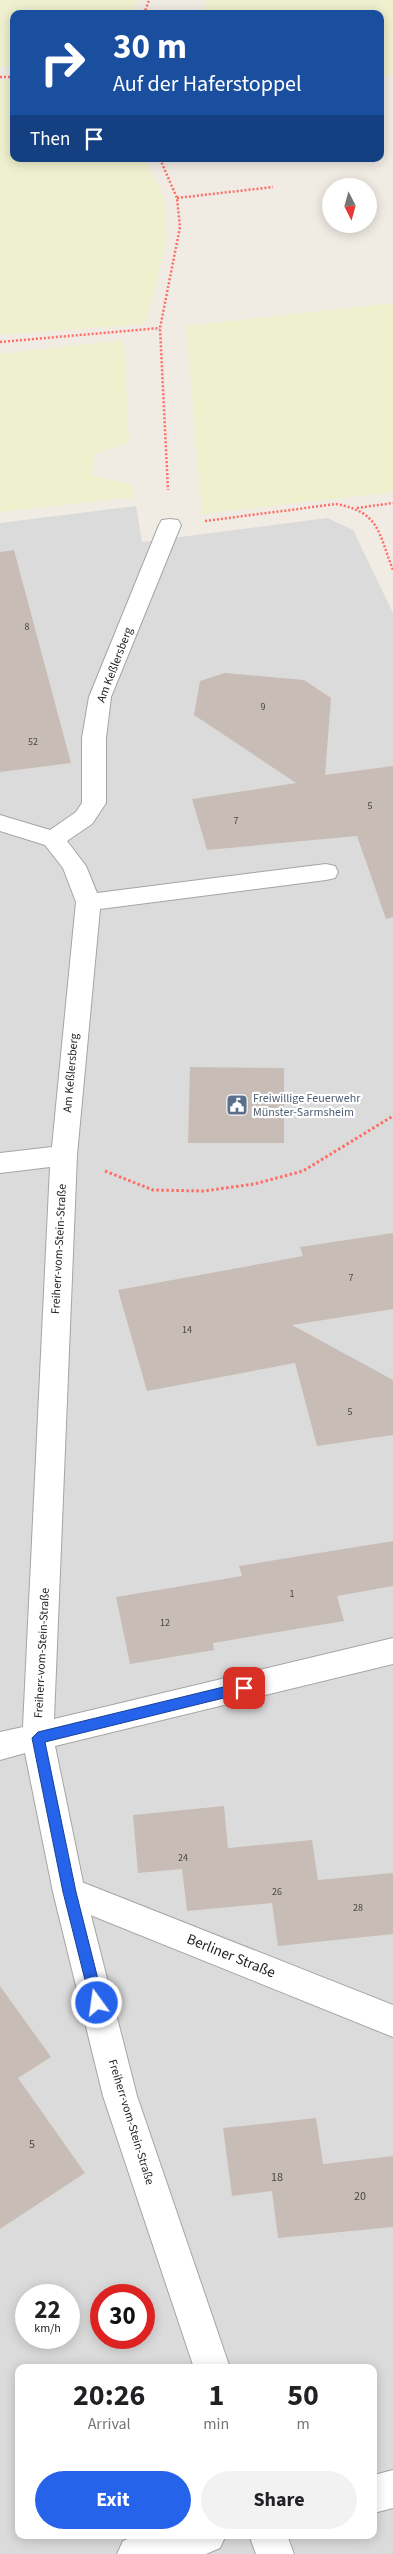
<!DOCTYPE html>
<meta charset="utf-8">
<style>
:root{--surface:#fff;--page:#f2f2f2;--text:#202124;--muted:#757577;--accent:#2563eb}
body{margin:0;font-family:"Source Sans 3",sans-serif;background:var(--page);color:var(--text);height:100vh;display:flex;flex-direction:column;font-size:19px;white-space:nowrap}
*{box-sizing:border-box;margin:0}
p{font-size:16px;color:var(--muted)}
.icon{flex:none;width:28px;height:28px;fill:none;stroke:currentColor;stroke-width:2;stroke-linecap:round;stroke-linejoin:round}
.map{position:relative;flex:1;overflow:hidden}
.side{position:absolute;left:15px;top:2364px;width:362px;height:175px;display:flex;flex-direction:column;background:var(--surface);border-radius:10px;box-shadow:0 2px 12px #0003}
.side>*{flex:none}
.hud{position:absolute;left:10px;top:10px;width:374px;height:152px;border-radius:10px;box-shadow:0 2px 12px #0003;background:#1a4fa0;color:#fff;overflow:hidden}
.needle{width:32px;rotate:174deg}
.fabs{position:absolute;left:322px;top:178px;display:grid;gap:10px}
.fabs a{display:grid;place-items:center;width:55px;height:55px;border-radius:50%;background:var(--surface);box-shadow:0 2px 12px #0003;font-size:25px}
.speed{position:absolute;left:15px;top:2284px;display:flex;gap:10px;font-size:25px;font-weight:700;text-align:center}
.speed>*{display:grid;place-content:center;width:65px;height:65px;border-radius:50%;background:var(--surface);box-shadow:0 2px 12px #0003;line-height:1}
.speed small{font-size:12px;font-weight:400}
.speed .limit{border:8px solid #d22;background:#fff;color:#111}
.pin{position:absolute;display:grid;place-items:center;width:42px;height:42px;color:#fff;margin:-21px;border-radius:10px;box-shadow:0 2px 8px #0006}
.me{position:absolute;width:55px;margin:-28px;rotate:346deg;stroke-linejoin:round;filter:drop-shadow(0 0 4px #0008)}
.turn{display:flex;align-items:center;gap:18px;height:105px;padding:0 20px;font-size:22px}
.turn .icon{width:65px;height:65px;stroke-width:2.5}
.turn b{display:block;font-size:35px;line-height:42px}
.then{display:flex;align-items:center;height:48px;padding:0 20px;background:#0003;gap:10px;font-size:19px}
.eta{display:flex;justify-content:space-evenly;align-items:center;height:85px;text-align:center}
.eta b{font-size:30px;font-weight:700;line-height:35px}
.button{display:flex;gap:10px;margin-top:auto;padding:10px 20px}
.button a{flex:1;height:58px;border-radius:30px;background:var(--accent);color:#fff;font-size:20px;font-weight:700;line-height:58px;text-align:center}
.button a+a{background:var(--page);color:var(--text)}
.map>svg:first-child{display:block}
.residential{fill:#dcdbdb;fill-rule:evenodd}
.farmland{fill:#eff0cd}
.building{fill:#c8bdb6}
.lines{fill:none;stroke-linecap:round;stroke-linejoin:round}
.lane-casing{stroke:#a5a5a5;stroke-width:2}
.street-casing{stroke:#a5a5a5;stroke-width:2}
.path-far1{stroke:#ff6d65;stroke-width:2.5;stroke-dasharray:2 2;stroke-linecap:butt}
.path{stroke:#ff6d65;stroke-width:3;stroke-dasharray:2.5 2.5;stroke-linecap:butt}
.lane{fill:#fff;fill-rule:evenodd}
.street{fill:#fff;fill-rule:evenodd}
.route{fill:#2563eb;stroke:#184099}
.labels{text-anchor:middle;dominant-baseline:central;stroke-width:4.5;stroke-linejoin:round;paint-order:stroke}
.number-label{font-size:10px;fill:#484644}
.street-label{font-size:12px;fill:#1e1e1e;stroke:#fff}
.service-label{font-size:12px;fill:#4e5e75;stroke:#fff;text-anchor:start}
.near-number-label{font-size:12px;fill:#484644}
.near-street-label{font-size:15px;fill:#1e1e1e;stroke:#fff}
</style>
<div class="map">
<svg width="393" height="2554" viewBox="0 0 393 2554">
<rect width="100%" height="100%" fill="#f0ebe3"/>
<path class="residential" d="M136,506L142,542L327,518L353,530L393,613V2554H0V523ZM26,2295H69V2338H26ZM101,2295H144V2338H101ZM19,2368H374V2535H19Z"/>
<path class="farmland" d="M0,0H138L133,14H14V67H0Z
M207,0H393V75L380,76V14H202Z
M0,80H14V159H144L164,197L167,241L145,324L0,335Z
M393,303V492L202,514L186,326Z
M124,340L129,442L95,454L92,476L132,484L133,497L0,512V354Z"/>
<path class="building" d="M14,550L71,763L0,772V552Z
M225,673L304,680L331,698L325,775L393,766V917L386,919L357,836L207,850L192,799L296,783L194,715L200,681Z
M190,1067L284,1068V1143H188Z
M393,1233V1309L292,1325L393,1380V1435L317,1446L295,1363L147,1391L118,1290L303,1256L300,1247Z
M393,1541V1586L337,1596L344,1621L213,1643L214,1650L130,1664L116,1597L242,1576L239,1566Z
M224,1806L228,1848L312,1840L318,1880L393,1873V1934L278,1946L272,1903L187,1911L182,1869L138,1873L133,1815Z
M0,1986L51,2057L18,2078L85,2173L0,2229Z
M316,2118L323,2164L393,2156V2227L278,2238L272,2191L232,2196L223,2128Z"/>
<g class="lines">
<g class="lane-casing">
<path id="lane" d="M69,1877L393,2005V2037L58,1902L53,1892L58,1882Z"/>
</g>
<g class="street-casing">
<path id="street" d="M170,519L178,520L181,525L111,697L106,738V803L92,824L67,841L86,866L97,893L326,864L335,866L338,872L335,878L326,880L100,909L77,1155L54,1719L393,1638V1664L55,1746L85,1892L137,2096L230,2368H194L103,2096L53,1892L25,1753L0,1760V1732L23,1727L50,1167L0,1173V1153L52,1147L76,902L63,868L45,845L0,831V815L50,830L76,812L82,803V738L89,697L159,525L162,520Z
M393,2470V2508L374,2513V2475Z
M136,2535H226L220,2548L206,2554H117L123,2541Z
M249,2535H287L294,2554H256Z"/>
</g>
<path class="path-far1" d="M144,14L149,0
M0,77H14
M160,159L177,198L180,227L160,328L168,490
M177,198L273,187
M0,342L160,328
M357,508L393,503
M205,521L336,504C380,512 378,532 393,570"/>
<path class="path" d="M105,1171L153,1190L204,1191L254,1184L303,1171L393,1116"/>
<use href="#lane" class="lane"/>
<use href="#street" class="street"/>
</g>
<path class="route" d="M244,1682L250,1688L244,1693L45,1742L76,1892L104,2003L102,2008L97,2010L92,2008L63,1892L32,1738L38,1732Z"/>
<defs>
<g id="civic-square" transform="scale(1.125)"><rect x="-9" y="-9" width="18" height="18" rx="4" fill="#5c6f8a" stroke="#fff"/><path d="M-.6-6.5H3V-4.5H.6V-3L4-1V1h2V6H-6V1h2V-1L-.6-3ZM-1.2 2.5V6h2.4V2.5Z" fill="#fff"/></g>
</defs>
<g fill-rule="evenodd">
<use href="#civic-square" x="237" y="1105"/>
</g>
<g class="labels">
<g class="number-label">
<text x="27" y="627">8</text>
<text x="263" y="707">9</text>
<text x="33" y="742">52</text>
<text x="370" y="806">5</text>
<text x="236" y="821">7</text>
<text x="351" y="1278">7</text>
<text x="187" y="1330">14</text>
<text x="350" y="1412">5</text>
<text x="292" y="1594">1</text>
<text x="165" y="1623">12</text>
<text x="183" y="1858">24</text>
<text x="277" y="1892">26</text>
<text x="358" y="1908">28</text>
</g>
<g class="street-label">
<text transform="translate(115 665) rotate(-69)">Am Keßlersberg</text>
<text transform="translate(71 1073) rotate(-85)">Am Keßlersberg</text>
<text transform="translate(59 1249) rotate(-87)">Freiherr-vom-Stein-Straße</text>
<text transform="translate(42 1653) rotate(-87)">Freiherr-vom-Stein-Straße</text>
<text transform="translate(131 2122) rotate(73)">Freiherr-vom-Stein-Straße</text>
</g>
<g class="service-label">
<text x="253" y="1098">Freiwillige Feuerwehr<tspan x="253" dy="14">Münster-Sarmsheim</tspan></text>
</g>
<g class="near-number-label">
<text x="32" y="2144">5</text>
<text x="277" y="2177">18</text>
<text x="360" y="2196">20</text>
</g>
<g class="near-street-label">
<text transform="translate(231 1956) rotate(22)">Berliner Straße</text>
</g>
</g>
</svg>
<div class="fabs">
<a><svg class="needle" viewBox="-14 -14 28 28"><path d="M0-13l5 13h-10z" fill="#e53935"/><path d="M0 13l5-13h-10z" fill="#757577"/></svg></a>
</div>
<div class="speed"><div>22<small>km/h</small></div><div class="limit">30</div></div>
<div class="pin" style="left:244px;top:1688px;background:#d93025"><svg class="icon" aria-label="arrive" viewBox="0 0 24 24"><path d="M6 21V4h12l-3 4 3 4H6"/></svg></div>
<svg class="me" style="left:97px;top:2003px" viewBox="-20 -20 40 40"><circle r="17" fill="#2563eb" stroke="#fff" stroke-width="3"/><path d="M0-11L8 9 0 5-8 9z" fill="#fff"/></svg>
<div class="hud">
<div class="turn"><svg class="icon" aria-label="right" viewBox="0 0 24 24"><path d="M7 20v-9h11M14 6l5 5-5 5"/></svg><div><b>30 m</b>Auf der Haferstoppel</div></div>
<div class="then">Then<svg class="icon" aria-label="arrive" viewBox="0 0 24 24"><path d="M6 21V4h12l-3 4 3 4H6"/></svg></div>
</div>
<section class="side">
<div class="eta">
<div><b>20:26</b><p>Arrival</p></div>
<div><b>1</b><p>min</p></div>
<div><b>50</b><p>m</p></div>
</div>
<div class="button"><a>Exit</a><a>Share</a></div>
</section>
</div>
